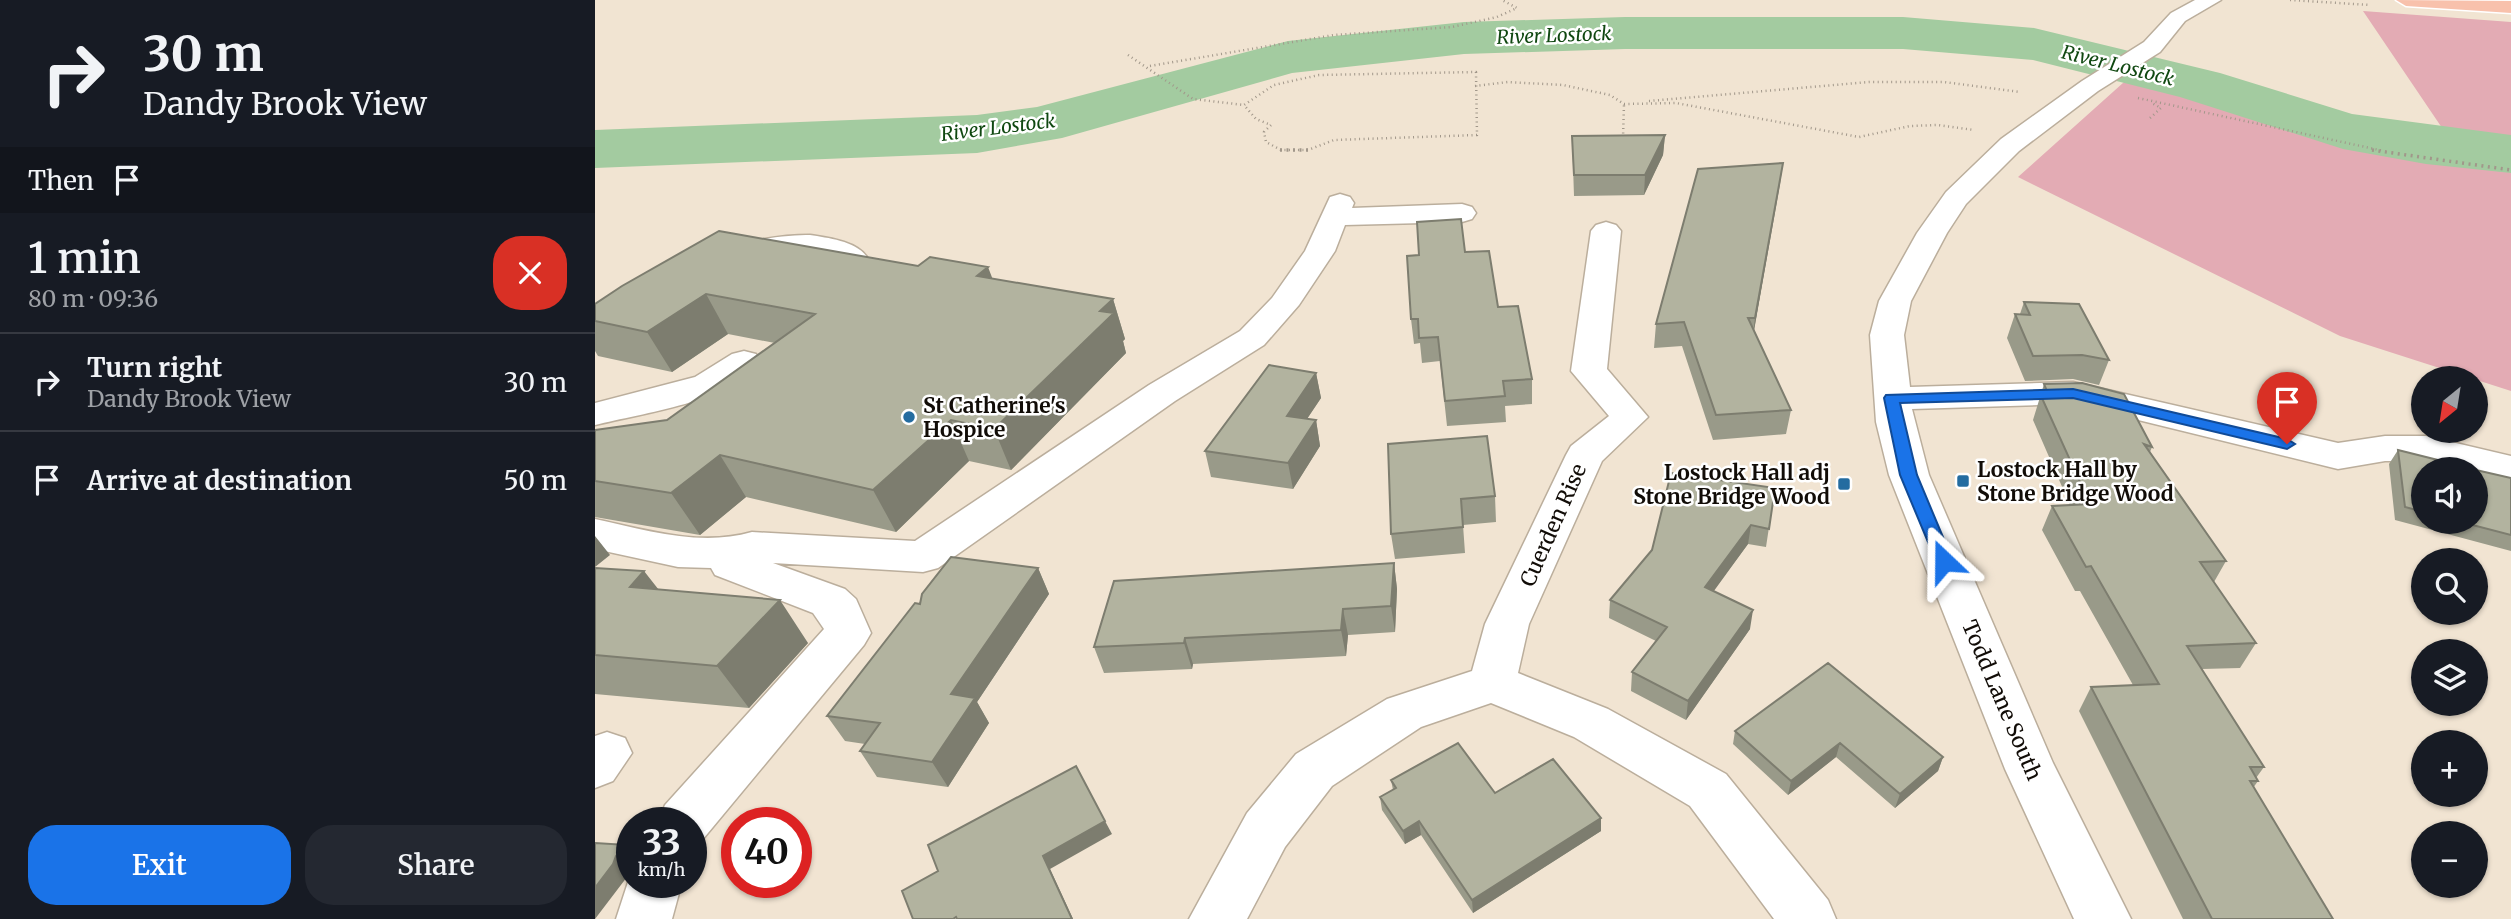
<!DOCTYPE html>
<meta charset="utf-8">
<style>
:root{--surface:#171b24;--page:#242831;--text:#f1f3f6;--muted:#9ea1a6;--line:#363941;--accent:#1a73e8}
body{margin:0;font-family:Merriweather,serif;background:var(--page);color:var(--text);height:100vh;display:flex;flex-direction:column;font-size:26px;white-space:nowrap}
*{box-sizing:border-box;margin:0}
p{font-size:23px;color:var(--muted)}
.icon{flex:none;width:38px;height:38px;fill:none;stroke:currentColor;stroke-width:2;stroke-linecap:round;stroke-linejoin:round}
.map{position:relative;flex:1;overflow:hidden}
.details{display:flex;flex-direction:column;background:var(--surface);width:595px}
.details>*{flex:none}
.guide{background:#171b24;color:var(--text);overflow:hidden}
.needle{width:46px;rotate:210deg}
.fabs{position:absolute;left:1816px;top:366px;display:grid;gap:14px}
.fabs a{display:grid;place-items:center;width:77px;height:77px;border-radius:50%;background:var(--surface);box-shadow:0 2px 5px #0004;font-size:35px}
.speed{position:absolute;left:21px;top:807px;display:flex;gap:14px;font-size:35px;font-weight:700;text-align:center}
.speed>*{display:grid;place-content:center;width:91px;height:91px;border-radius:50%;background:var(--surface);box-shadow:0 2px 5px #0004;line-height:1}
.speed small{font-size:18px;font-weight:400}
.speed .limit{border:10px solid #d22;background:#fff;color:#111}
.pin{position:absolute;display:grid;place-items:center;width:60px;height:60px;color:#fff;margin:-72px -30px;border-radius:50% 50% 50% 0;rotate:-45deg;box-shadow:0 0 7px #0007}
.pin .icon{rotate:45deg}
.me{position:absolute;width:77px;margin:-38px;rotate:337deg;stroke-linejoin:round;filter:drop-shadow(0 0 5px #0008)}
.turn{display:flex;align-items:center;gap:24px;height:147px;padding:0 28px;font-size:32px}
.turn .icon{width:91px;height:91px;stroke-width:2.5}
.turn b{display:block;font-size:49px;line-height:60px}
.then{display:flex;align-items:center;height:66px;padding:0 28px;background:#0003;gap:14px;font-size:26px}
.round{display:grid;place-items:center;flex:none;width:74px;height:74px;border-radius:28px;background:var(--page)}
.summary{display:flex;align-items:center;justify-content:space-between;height:119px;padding:0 28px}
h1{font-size:42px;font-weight:600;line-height:52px}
.cta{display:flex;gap:14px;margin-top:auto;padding:14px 28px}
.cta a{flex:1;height:80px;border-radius:28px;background:var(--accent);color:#fff;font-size:28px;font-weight:600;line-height:80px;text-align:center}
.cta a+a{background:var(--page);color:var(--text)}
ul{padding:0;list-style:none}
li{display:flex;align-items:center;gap:21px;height:98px;padding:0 28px;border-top:2px solid var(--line)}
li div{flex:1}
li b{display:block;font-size:26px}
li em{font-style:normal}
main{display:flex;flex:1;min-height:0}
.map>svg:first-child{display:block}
.green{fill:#e3abb4}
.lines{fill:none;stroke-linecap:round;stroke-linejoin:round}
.river{fill:#a3cba0;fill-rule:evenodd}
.minor-casing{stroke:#bbae9c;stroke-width:3}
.highway-casing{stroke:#fff;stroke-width:3}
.path-far1{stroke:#a1978a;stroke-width:2.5;stroke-dasharray:1 3.5;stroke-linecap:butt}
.path{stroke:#a1978a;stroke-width:3.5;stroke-dasharray:2 4.5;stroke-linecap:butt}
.minor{fill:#fff;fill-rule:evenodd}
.highway{fill:#f8c1ac;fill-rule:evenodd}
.wall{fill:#999a89}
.shaded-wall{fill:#7d7d6f}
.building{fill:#b2b39f;stroke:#7d7d6f;stroke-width:2}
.route{fill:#1a73e8;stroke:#114b97;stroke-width:2}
.poi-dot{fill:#246ca0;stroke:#fff;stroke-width:2.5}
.labels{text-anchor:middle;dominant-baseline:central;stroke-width:5;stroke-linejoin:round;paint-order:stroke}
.far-water-label{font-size:19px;font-style:italic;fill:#104811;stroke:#fff}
.poi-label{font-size:21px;font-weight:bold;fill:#110c07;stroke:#fff;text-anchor:start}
.street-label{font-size:21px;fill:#110c07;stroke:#fff}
</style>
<main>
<section class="details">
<div class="guide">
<div class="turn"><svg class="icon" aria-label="right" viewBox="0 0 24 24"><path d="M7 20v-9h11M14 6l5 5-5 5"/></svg><div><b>30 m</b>Dandy Brook View</div></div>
<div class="then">Then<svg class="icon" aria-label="arrive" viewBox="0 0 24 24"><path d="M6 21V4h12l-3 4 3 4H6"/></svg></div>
</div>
<div class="summary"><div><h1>1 min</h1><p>80 m · 09:36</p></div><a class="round" style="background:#d93025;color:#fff"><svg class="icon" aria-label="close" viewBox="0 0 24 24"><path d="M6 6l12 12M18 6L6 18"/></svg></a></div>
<ul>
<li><svg class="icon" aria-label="right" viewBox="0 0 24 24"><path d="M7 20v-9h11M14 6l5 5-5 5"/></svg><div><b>Turn right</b><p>Dandy Brook View</p></div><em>30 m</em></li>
<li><svg class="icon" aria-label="arrive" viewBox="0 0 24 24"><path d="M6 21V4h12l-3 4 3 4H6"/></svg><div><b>Arrive at destination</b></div><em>50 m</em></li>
</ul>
<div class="cta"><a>Exit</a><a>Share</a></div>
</section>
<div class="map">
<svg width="1916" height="919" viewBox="0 0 1916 919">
<rect width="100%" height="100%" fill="#f1e4d2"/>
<path class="green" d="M1768,11L1916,22V391L1745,336L1423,177L1538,74L1789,146L1866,156Z"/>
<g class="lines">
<path class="river" d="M1030,17H1308L1439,28L1625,73L1757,114L1916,135V173L1831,164L1748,149L1585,97L1438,60L1308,49H1030L869,54L697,73L467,138L382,153L0,168V130L382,115L442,107L693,41L869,22Z"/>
<g class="minor-casing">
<path id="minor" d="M1600,0H1626L1590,21L1565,52L1503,91L1424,151L1371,204L1352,233L1316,301L1309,335L1315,387L1478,382L1743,443L1790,436H1831L1916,456V482L1881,469L1831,461H1790L1743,469L1478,404L1317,409L1334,475L1458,763L1536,919H1479L1410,769L1294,475L1281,422L1275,335L1284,301L1322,233L1351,192L1406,139L1487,81L1549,42L1576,13Z
M745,194L755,197L759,203L757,208L867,204L877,207L881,213L877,219L867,222L750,225L740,251L704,305L669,345L580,401L343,568L328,572L178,563L250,589L261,599L276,633L269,645L108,839L96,843V822H63L70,805L229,629L218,613L120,575L116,568L83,567L0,549V519C51,530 105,547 157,532L320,541L554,385L645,331L677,298L710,251L735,197Z
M1011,222L1021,225L1026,231L1012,369L1053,417L1007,461L934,624L923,673L1013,709L1131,774L1233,900L1241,919H1179L1095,806L979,737L896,703L826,727L737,786L690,847L652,919H594L652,813L701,754L792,699L877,671L890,624L971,455L976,446L1014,416L976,371L996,231L1001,225Z
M215,235C233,238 261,241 272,257L268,263C246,269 226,253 203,253C179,253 156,269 133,263L129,257C141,239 194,235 215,235Z
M149,351L161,354L166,361C138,402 47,413 0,425V403L100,377L137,354Z
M12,732L30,738L37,753L18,781L0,788V736Z
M37,870V882H87L77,919H21Z"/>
</g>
<g class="highway-casing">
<path id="highway" d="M1801,0L1916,1V13L1811,6Z"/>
</g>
<path class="path-far1" d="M1695,0L1775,5
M533,55L598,99L649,105
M555,66L739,35L857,27L902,17L922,8L907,0
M881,72L882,135L739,140L713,150H686L671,142L669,132L676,125L661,119L649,105L679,85L724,75Z
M880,86L913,82L968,85L1015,95L1029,104L1081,103L1264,137L1315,126L1343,125L1379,130
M1543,98L1789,151
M1054,101L1274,82H1349L1425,92
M1555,118L1566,108L1557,103
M1028,138L1029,104"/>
<path class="path" d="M685,150H714
M1777,150L1916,170"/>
<use href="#minor" class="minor"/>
<use href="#highway" class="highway"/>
</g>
<path class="wall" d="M1070,135L1068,155L1049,195L979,196L977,136Z
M1188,163L1159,330L1196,410L1191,434L1118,440L1087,346L1059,348L1061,324Z
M870,252L903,307L937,379V404L910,406L911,422L852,426L845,361L827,363L825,343L819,344L816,319Z
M398,279L518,299L530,339L528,341L531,353L416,470L374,461L301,532L151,497L105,535L0,517V430L72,420L180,343L133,334L77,372L3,356L0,351V304L27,286Z
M1429,302L1514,360L1504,385L1478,379L1430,381L1412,338L1420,314H1425Z
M721,373L726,398L712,419L721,420L725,446L698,489L616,477L610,451Z
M1449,384L1557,447L1555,452L1631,561L1619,582L1661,643L1645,668L1607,669L1669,767L1661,778L1663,781L1658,788L1738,919H1588L1484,711L1496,687L1538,685L1485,591H1480L1447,530L1457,506L1475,505L1438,420Z
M793,444L900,496L901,522L868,525L870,553L800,559L796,534Z
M1803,450L1829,469V522H1881L1916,478V551L1800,520L1794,464Z
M1180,488L1171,547L1153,544L1118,591L1155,629L1091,720L1036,691L1037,672L1061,641L1014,618L1015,600L1057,550Z
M799,563L802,589L800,632L753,635L751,656L598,664L597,669L509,673L499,647Z
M0,568L64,590L213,643L154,708L0,694Z
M443,568L454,594L382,702L394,723L353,787L282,777L265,751L270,744L250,741L232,716Z
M1233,663L1348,757L1343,771L1300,808L1241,757L1193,795L1138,744L1140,731Z
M796,780L900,793L1006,818V831L878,913L826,835L810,844L787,810L785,797L798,790Z"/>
<path class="shaded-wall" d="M1070,135L1068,155L1049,195L1050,175Z
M1188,163L1185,184L1157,342L1160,318Z
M393,267L408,306L382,276Z
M111,294L133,334L77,372L52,332Z
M518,299L530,339L528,341L531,353L416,470L399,429L505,311Z
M721,373L726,398L697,441L692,416Z
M356,420L374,461L301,532L278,490Z
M721,420L725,446L698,489L693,463Z
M125,455L151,497L105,535L76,493Z
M1156,525L1153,544L1108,606L1110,587Z
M0,536L15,555L0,567Z
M799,563L802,589L800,632L796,606Z
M443,568L454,594L382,702L394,723L353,787L337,762L356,694Z
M49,571L82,613L35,587Z
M185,600L213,643L154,708L122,666Z
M748,609L753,635L751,656L746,630Z
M1158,610L1155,629L1091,720L1093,701Z
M590,638L598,664L597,669L589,643Z
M1245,743L1241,757L1193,795L1196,781Z
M1348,757L1343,771L1300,808L1305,794Z
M1006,818V831L878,913L877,900Z
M510,821L517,834L455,869L478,919H477L448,856Z
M824,821L826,835L810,844L808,831Z
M33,845L37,848V867L35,869L32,877L0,919V888L21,856Z"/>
<path class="building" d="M1070,135L1050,175H979L977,136Z
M1188,163L1160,318H1153L1196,410L1121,415L1089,322L1061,324L1103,169Z
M866,219L870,252L894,251L903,307L923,306L937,379L908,381L910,396L850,401L843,337L824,338L823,319H816L812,256L824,255L822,222Z
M124,231L323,266L335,257L393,267L382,276L518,299L505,311L519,313L399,429L356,420L278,490L125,455L76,493L0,481V430L72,420L220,314L111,294L52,332L0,321V304L27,286Z
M1429,302L1484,304L1514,360L1487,355L1438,356L1420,314L1435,315Z
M674,365L721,373L692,416L721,420L693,463L610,451Z
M1487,383L1529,394L1557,447L1549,444L1631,561L1605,562L1661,643L1592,646L1669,767H1655L1663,781H1655L1738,919H1617L1496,687L1564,684L1496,566L1491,567L1457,506L1495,504L1446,396H1454L1449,384Z
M892,436L900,496L866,499L868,527L796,534L793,444Z
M1803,450L1879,469H1829V512L1810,507Z
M1881,470L1916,478V535L1866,522H1881Z
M1076,473L1180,488L1174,529L1156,525L1110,587L1158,610L1093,701L1037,672L1072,627L1015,600L1057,550Z
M356,557L443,568L356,694L380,698L337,762L265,751L285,723L232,716L320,603L325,604L327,594Z
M799,563L796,606L748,609L746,630L590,638L589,643L499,647L519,581Z
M0,568L49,571L35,587L185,600L122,666L0,655Z
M1233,663L1348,757L1305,794L1245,743L1196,781L1140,731Z
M863,743L900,793L958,759L1006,818L877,900L824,821L808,831L785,797L801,788L796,780Z
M481,766L510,821L448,856L477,919H362L361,917L358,919H318L307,891L343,871L333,845Z
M0,843L33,845L21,856L18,864L0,888Z"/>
<path class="route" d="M1478,389L1692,439L1700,444L1692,449L1478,398L1305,403L1322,475L1358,561L1355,566H1343L1305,475L1289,398L1291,395Z"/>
<g class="poi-dot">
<circle cx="314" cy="417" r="7"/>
<rect x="1361" y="474" width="14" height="14" rx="3.5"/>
<rect x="1242" y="477" width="14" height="14" rx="3.5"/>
</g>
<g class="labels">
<g class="far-water-label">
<text transform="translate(959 35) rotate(-2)">River Lostock</text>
<text transform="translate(1523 65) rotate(14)">River Lostock</text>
<text transform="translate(403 127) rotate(-7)">River Lostock</text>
</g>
<g class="poi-label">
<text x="328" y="405">St Catherine's<tspan x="328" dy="24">Hospice</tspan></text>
<text x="1382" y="469">Lostock Hall by<tspan x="1382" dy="24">Stone Bridge Wood</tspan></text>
<text x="1235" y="472" text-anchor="end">Lostock Hall adj<tspan x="1235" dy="24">Stone Bridge Wood</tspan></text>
</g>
<g class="street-label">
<text transform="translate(958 525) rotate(-66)">Cuerden Rise</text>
<text transform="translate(1407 700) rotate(67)">Todd Lane South</text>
</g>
</g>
</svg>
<div class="fabs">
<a><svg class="needle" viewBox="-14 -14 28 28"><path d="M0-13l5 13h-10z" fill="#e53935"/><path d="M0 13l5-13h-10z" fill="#9ea1a6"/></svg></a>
<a><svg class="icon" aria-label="sound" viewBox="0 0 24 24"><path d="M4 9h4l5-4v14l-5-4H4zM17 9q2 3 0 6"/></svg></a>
<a><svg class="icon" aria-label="search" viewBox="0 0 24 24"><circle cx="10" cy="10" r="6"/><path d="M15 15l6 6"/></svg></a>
<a><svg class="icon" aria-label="layers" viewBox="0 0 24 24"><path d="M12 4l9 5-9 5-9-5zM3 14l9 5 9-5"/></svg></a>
<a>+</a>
<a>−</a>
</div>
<div class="speed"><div>33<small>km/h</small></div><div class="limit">40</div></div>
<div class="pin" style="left:1692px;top:444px;background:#d93025"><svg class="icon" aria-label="arrive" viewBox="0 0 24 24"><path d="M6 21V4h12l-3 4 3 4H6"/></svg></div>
<svg class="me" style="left:1349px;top:561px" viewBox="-20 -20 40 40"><path d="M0-17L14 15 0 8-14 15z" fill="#1a73e8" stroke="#fff" stroke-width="4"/></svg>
</div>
</main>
